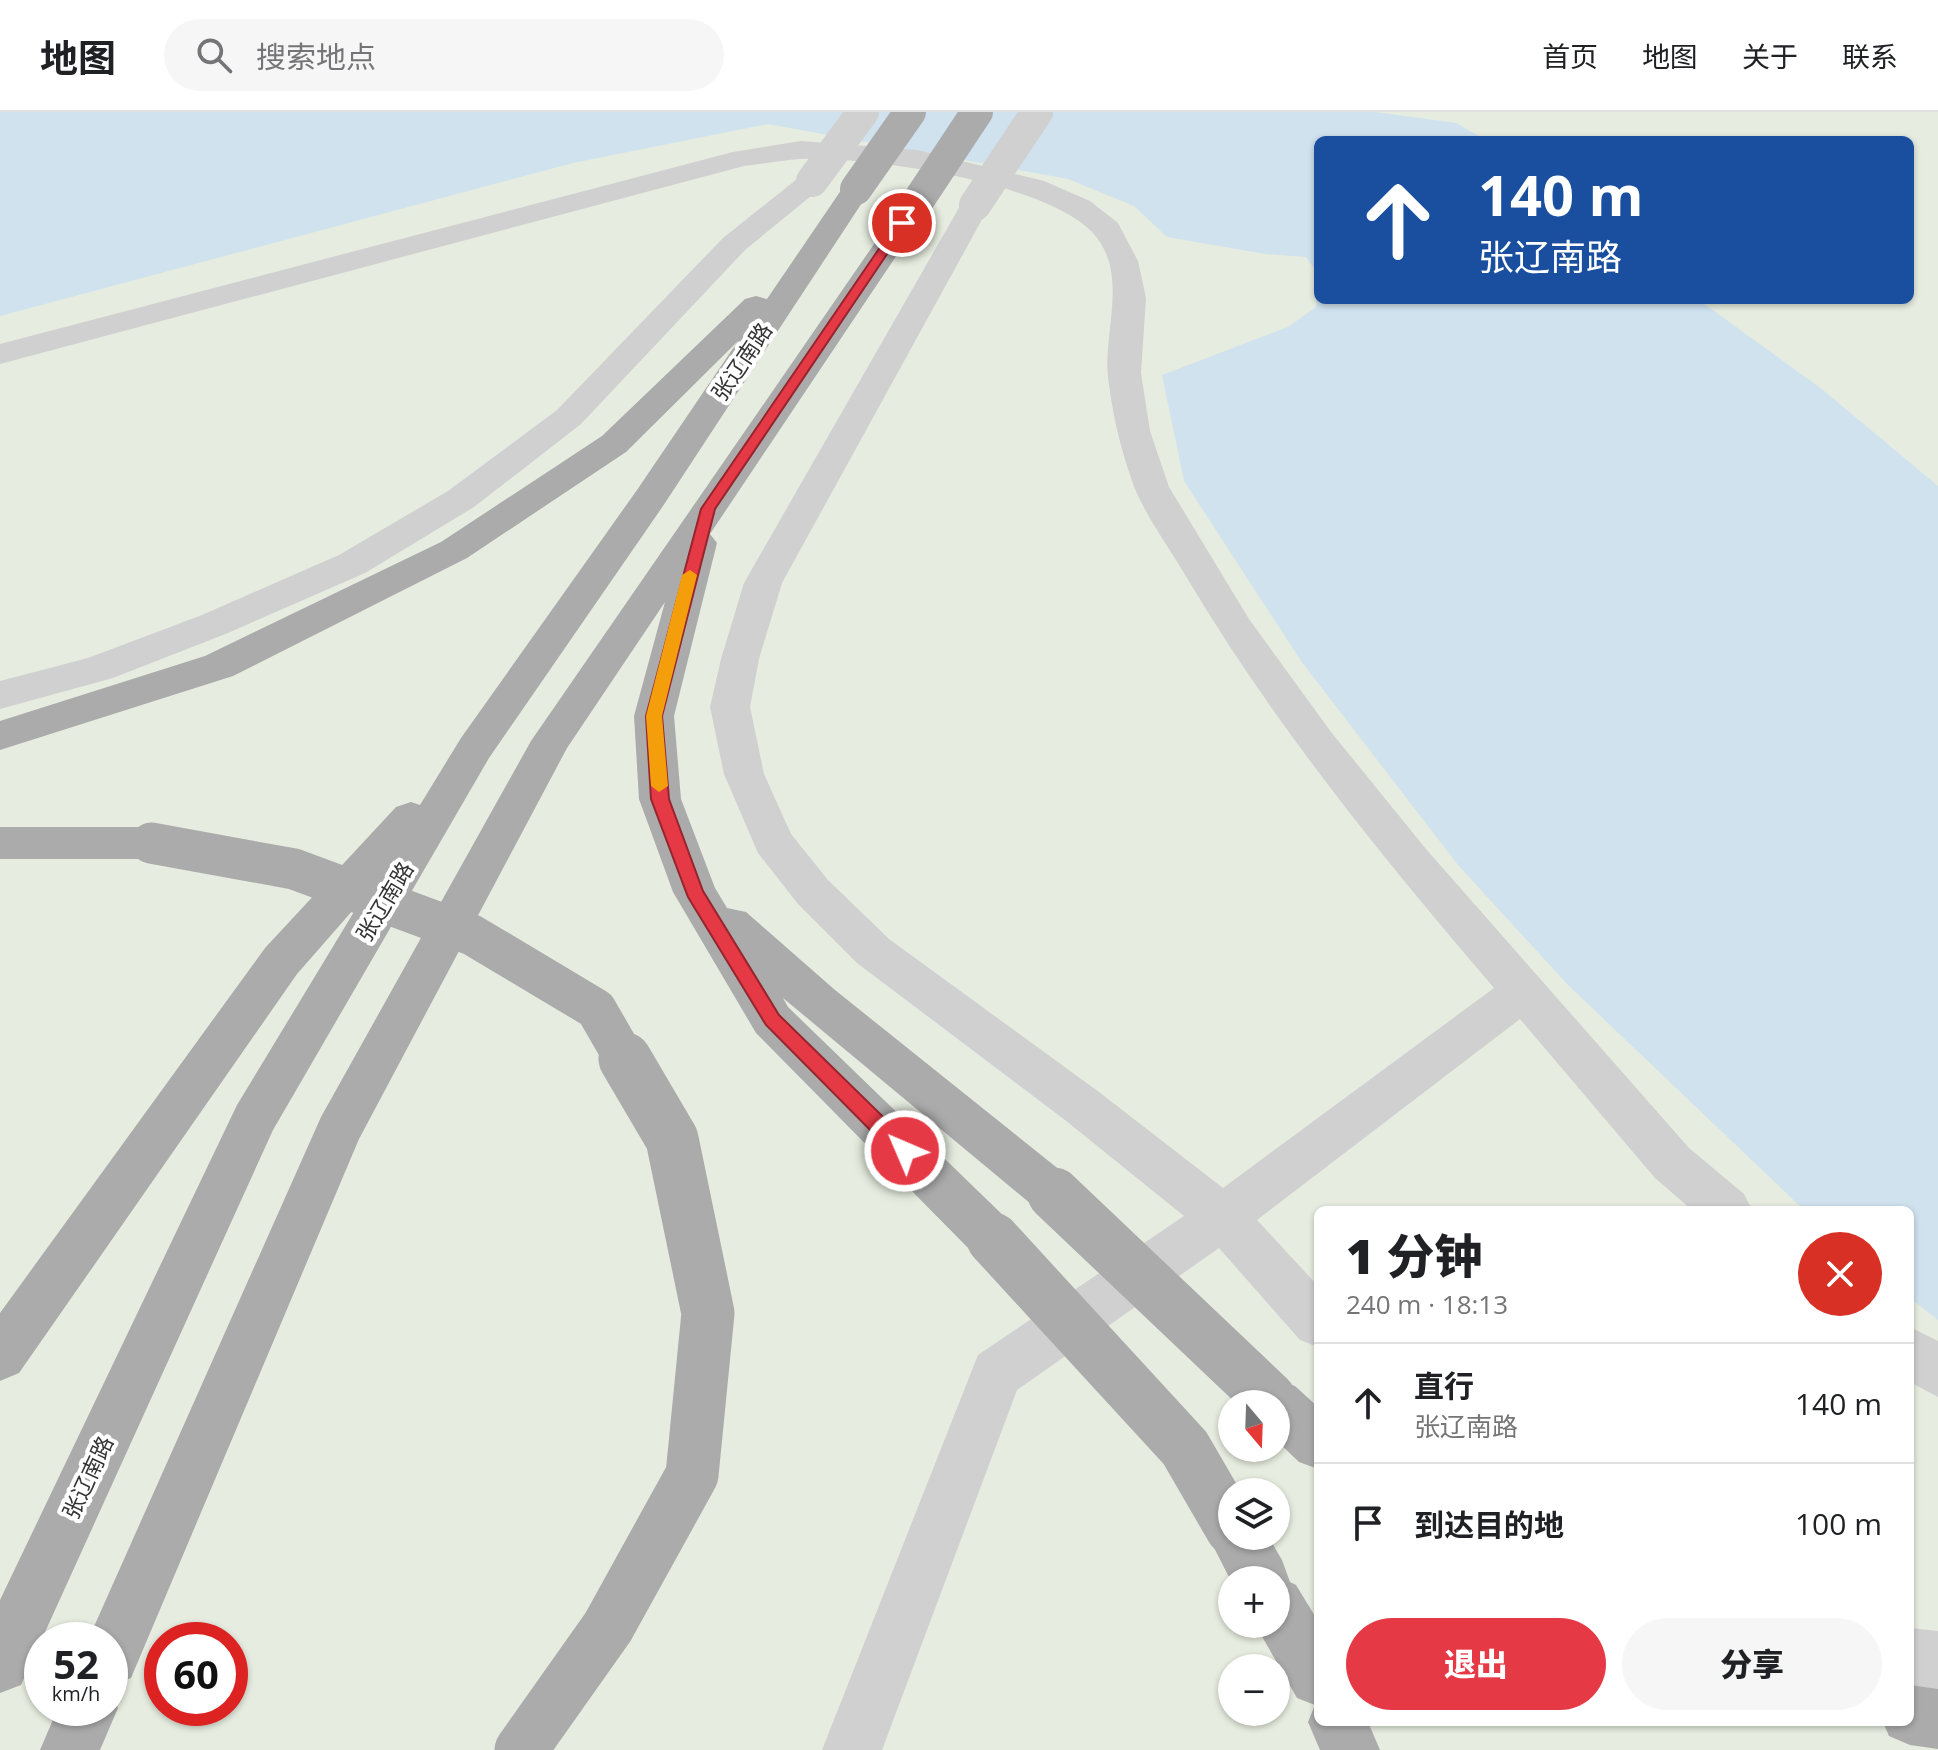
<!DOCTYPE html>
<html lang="zh">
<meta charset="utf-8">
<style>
:root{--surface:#fff;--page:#f6f6f6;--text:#202124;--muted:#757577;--line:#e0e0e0;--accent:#e63946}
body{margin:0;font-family:"Open Sans","Noto Sans SC",sans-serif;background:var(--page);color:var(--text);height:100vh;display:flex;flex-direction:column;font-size:30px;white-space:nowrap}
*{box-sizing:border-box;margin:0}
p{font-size:26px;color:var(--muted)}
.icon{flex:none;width:44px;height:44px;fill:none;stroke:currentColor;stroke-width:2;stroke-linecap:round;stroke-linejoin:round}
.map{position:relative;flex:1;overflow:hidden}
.side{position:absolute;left:1314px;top:1094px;width:600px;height:520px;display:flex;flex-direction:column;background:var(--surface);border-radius:12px;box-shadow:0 2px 6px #0004}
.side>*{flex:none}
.banner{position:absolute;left:1314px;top:24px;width:600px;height:168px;border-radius:12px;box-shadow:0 2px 6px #0004;background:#1a4fa0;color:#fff;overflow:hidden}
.needle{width:52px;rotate:161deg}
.fabs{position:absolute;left:1218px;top:1278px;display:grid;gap:16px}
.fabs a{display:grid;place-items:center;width:72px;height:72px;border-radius:50%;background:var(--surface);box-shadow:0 2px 6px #0004;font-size:40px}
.speed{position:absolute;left:24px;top:1510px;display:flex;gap:16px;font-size:40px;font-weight:700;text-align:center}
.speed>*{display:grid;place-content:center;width:104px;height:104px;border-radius:50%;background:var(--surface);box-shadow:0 2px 6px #0004;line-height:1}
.speed small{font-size:20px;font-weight:400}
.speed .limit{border:12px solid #d22;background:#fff;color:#111}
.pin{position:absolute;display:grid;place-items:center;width:68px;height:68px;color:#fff;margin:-34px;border:4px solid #fff;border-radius:50%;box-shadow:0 2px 8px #0007}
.me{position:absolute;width:88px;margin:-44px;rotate:315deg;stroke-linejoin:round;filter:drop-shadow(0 0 6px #0008)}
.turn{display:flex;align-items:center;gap:28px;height:168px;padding:0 32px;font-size:36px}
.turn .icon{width:104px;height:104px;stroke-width:2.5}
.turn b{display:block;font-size:56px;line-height:68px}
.round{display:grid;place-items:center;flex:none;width:84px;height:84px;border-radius:42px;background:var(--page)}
.summary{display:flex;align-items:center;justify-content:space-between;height:136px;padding:0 32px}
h1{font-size:48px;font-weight:800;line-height:60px}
.button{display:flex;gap:16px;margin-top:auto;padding:16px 32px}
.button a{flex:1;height:92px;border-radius:48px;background:var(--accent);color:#fff;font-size:32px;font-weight:800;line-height:92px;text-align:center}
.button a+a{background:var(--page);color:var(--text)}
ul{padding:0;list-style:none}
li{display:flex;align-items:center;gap:24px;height:120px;padding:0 32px;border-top:2px solid var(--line)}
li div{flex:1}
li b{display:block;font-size:30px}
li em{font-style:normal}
header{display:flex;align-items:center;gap:48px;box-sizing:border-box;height:112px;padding:0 40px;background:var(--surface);border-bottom:2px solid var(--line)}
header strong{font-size:38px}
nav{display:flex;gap:44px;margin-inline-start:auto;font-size:28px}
.search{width:560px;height:72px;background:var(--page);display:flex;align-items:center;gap:20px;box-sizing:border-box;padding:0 28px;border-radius:44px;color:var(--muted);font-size:30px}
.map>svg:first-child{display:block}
.green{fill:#e6ecdf;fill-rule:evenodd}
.water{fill:#cfe2ee}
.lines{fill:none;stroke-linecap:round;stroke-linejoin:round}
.minor{fill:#d0d0d0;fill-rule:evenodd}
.major{fill:#ababab;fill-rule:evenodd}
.minor-bridge{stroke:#d0d0d0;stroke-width:32}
.major-bridge-far2{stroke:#ababab;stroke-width:32}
.major-bridge-far1{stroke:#ababab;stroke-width:41}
.major-bridge{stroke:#ababab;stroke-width:53}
.route{fill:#e63946;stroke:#96252e;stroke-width:2}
.slow{fill:#f59e0b}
.labels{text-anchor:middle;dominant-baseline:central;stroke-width:8;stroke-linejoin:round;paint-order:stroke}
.street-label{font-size:22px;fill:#333;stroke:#fff}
</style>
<header>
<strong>地图</strong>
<div class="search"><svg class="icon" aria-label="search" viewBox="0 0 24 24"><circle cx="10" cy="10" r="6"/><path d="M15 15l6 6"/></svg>搜索地点</div>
<nav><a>首页</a><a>地图</a><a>关于</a><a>联系</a></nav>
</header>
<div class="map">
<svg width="1938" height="1638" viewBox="0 0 1938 1638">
<rect width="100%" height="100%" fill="#fff"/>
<path class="green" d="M0,0H1938V1638H0ZM1318,28H1910V188H1318ZM1318,1098H1910V1610H1318ZM1232,1292H1276V1336H1232ZM1232,1380H1276V1424H1232ZM1232,1468H1276V1512H1232ZM42,1528H110V1596H42ZM162,1528H230V1596H162ZM1232,1556H1276V1600H1232Z"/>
<path class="water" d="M0,0H1375L1456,11L1486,28H1318V188H1699L1823,278L1938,374V1208L1910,1186V1098H1804L1568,873L1458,753L1301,549L1184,369L1162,263L1288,215L1316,195L1318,162L1306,145L1265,142L1167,125L1134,94L1068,67L768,12L573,51L0,204Z"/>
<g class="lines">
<path class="minor" d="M801,29L917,38L1044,69L1090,89L1118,111L1138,149L1146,186L1141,261L1150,319L1169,375L1249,507L1331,620L1426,737L1689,1036L1744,1082L1752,1098H1692L1655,1066L1520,907L1257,1108L1318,1174V1235L1300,1228L1219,1136L1017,1278L882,1638H822L978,1243L1184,1104L1065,1008L857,851L798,792L758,741L724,662L710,595L721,547L744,471L964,87L975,84L986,87L990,93L782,471L759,547L750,595L764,662L791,722L828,768L889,827L1099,980L1223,1076L1494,876C1383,746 1275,614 1187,466C1168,433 1141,399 1130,363C1119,330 1112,299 1108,265C1103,219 1130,160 1092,120C1044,70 869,44 800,47C782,48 763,52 744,54L0,252V232L733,40Z
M812,60L822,63L827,69L822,75L745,138L581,312L474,395L365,461L228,521L113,566L0,597V569L88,546L202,503L339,443L448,379L557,298L723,126L802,63Z
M1910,1215L1938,1229V1285L1910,1270Z
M1910,1516L1938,1519V1577L1910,1574Z"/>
<path class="major" d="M856,68L866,71L871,77L663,394L489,646L273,1018L21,1573L0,1581V1488L237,993L360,790L297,862L19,1261L0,1269V1201L265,836L396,695L411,690L420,693L461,626L637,378L738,229L626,340L467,446L233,564L0,638V609L205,544L441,430L602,324L745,187L756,184L767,187L846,71Z
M920,77L930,80L935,86L710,422L717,431L674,604L681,687L715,776L727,796L746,800L835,878L1071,1067L1079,1082L1071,1097L1054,1104L1037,1097L783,886L788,895L1011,1111L1018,1127L1011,1143L993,1149L975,1143L756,921L673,780L639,687L634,604L665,490L567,636L359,1027L131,1566L110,1574V1528H88L321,1005L531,629L910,80Z
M0,715H151L166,720L172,731L166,742L151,747H0Z
M1276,1267L1295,1274L1318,1295V1357L1299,1350L1276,1328V1292H1249L1257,1274Z
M1232,1398V1424H1268L1282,1448L1290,1470L1296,1473L1318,1509V1610H1368L1380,1638H1320L1308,1610L1315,1593L1297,1586L1255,1512H1276V1468H1232V1471L1208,1424L1216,1404Z
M1910,1573L1938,1577V1637L1910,1633L1889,1624L1883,1610H1910Z
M110,1578L118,1596L100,1638H40L58,1596H110Z"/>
<path class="minor-bridge" d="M812,69L863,0
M975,93L1037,0"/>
<path class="major-bridge-far2" d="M856,77L910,0
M920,86L977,0"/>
<path class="major-bridge-far1" d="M151,731L294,757L472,823L596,897L626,949"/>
<path class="major-bridge" d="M1054,1082L1269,1286
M993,1127L1185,1336L1232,1417
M521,1638L608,1515L692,1363L708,1201L672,1027L625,947"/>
</g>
<path class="route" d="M902,108L908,111L715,397L662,604L669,687L703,779L779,903L912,1033L915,1039L912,1046L905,1048L898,1046L766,913L688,785L651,687L646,604L701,397L898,109Z"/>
<path class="slow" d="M690,458L697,463L662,604L668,674L659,680L651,674L646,604L682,463Z"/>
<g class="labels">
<g class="street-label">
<text transform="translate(741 249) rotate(-56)">张辽南路</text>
<text transform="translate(384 789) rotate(-59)">张辽南路</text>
<text transform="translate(87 1365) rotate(-65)">张辽南路</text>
</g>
</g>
</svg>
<div class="fabs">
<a><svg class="needle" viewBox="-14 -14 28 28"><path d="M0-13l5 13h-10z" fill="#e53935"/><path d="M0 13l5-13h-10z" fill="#757577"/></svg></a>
<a><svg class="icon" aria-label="layers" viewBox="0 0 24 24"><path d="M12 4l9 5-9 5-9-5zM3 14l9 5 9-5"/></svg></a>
<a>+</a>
<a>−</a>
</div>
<div class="speed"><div>52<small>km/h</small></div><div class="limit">60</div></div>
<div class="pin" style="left:902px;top:111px;background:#d93025"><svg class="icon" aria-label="arrive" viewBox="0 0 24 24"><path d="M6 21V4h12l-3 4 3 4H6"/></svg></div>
<svg class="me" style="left:905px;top:1039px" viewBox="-20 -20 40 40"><circle r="17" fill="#e63946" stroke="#fff" stroke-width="3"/><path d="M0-11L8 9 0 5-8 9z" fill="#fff"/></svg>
<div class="banner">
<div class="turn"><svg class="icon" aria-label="ahead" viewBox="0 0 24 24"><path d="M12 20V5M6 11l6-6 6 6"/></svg><div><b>140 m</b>张辽南路</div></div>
</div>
<section class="side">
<div class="summary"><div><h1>1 分钟</h1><p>240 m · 18:13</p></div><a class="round" style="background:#d93025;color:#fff"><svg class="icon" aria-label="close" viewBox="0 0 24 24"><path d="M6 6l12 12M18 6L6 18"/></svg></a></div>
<ul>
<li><svg class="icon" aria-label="ahead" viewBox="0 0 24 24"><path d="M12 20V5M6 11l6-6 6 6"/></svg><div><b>直行</b><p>张辽南路</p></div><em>140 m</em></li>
<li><svg class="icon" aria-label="arrive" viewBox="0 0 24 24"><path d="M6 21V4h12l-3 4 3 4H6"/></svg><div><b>到达目的地</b></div><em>100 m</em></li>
</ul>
<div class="button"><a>退出</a><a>分享</a></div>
</section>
</div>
